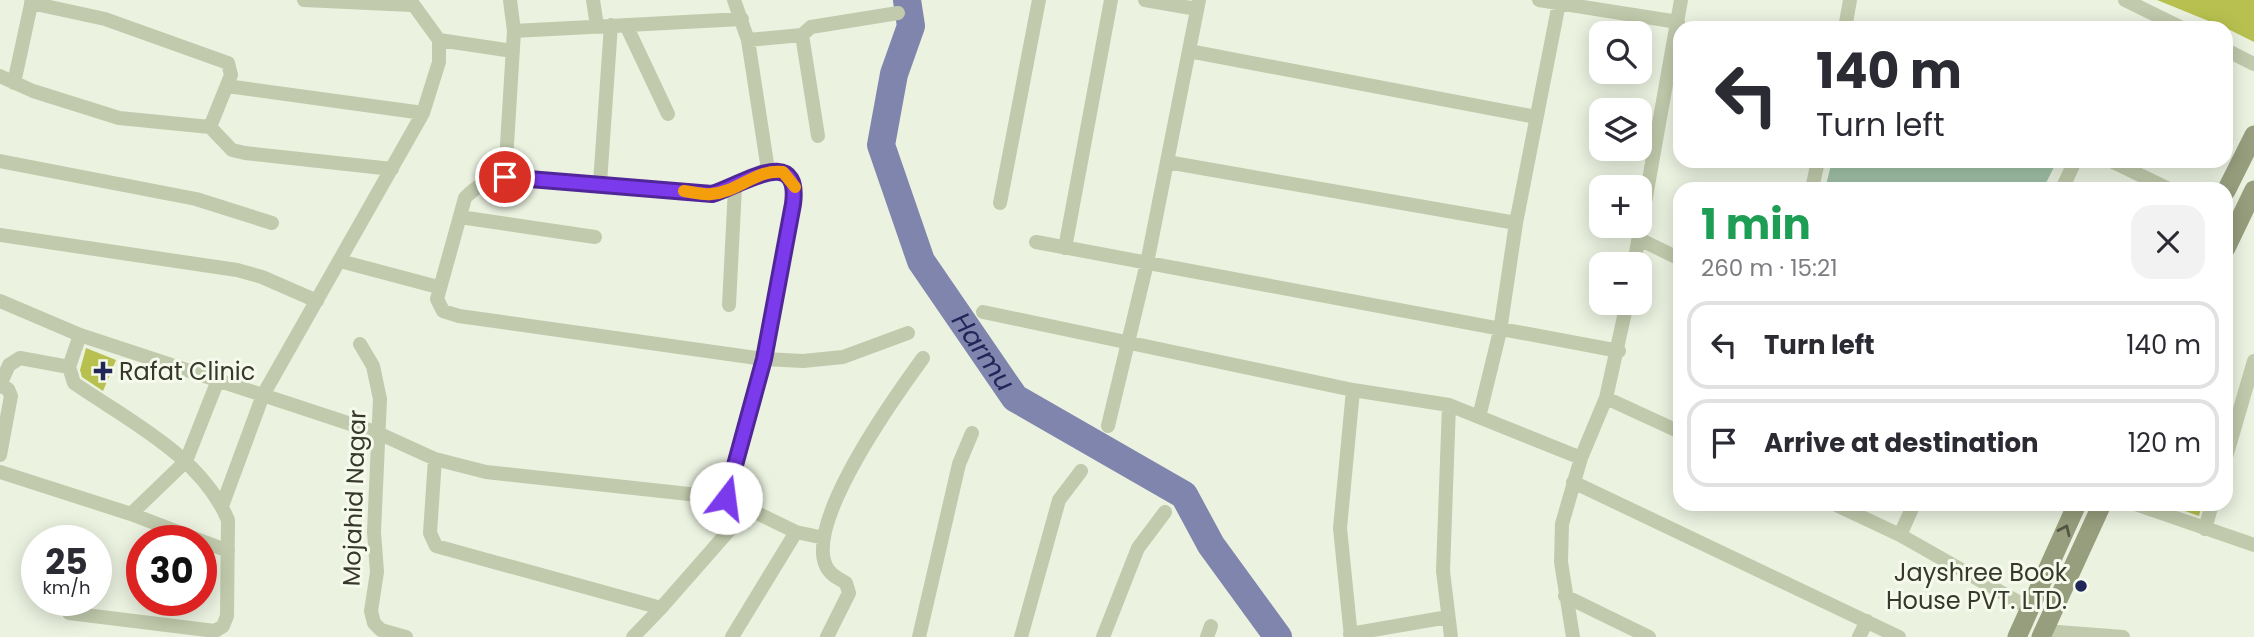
<!DOCTYPE html>
<meta charset="utf-8">
<style>
:root{--surface:#fff;--page:#f2f2f3;--text:#2b2b33;--muted:#7c7c81;--line:#e1e1e2}
body{margin:0;font-family:Poppins,sans-serif;background:var(--page);color:var(--text);height:100vh;display:flex;flex-direction:column;font-size:26px;white-space:nowrap}
*{box-sizing:border-box;margin:0}
p{font-size:23px;color:var(--muted)}
.icon{flex:none;width:38px;height:38px;fill:none;stroke:currentColor;stroke-width:2;stroke-linecap:round;stroke-linejoin:round}
.map{position:relative;flex:1;overflow:hidden}
.sheet{position:absolute;left:1673px;top:182px;width:560px;height:329px;display:flex;flex-direction:column;background:var(--surface);border-radius:21px;box-shadow:0 4px 18px #0003}
.sheet>*{flex:none}
.guide{position:absolute;left:1673px;top:21px;width:560px;height:147px;border-radius:21px;box-shadow:0 4px 18px #0003;background:#fff;color:var(--text);overflow:hidden}
.controls{position:absolute;left:1589px;top:21px;display:grid;gap:14px}
.controls a{display:grid;place-items:center;width:63px;height:63px;border-radius:14px;background:var(--surface);box-shadow:0 4px 18px #0003;font-size:35px}
.speed{position:absolute;left:21px;top:525px;display:flex;gap:14px;font-size:35px;font-weight:700;text-align:center}
.speed>*{display:grid;place-content:center;width:91px;height:91px;border-radius:50%;background:var(--surface);box-shadow:0 4px 18px #0003;line-height:1}
.speed small{font-size:18px;font-weight:400}
.speed .limit{border:10px solid #d22;background:#fff;color:#111}
.pin{position:absolute;display:grid;place-items:center;width:60px;height:60px;color:#fff;margin:-30px;border:4px solid #fff;border-radius:50%;box-shadow:0 2px 7px #0007}
.me{position:absolute;width:77px;margin:-38px;rotate:15deg;stroke-linejoin:round;filter:drop-shadow(0 0 5px #0008)}
.turn{display:flex;align-items:center;gap:24px;height:147px;padding:0 28px;font-size:32px}
.turn .icon{width:91px;height:91px;stroke-width:2.5}
.turn b{display:block;font-size:49px;line-height:60px}
.round{display:grid;place-items:center;flex:none;width:74px;height:74px;border-radius:21px;background:var(--page)}
.head{display:flex;align-items:center;justify-content:space-between;height:119px;padding:0 28px}
h1{font-size:42px;font-weight:700;line-height:52px;color:#1e9e55}
ul{padding:0;list-style:none}
li{display:flex;align-items:center;gap:21px;height:88px;margin:0 14px 10px;padding:0 14px;border:4px solid var(--line);border-radius:21px}
li div{flex:1}
li b{display:block;font-size:26px}
li em{font-style:normal}
.map>svg:first-child{display:block}
.green{fill:#a0c1a6}
.lines{fill:none;stroke-linecap:round;stroke-linejoin:round}
.river{stroke:#8085ae;stroke-width:28}
.building{fill:#b8c14f}
.minor{stroke:#c1caac;stroke-width:14}
.secondary{stroke:#979e7d;stroke-width:19}
.oneway{stroke:#535743}
.route-casing{stroke:#51269a;stroke-width:18}
.route{stroke:#7c3aed;stroke-width:12}
.slow{stroke:#f59e0b;stroke-width:12}
.poi-dot{fill:#212659;stroke:#f5faec;stroke-width:2.5}
.labels{text-anchor:middle;dominant-baseline:central;stroke-width:6;stroke-linejoin:round;paint-order:stroke}
.poi-label{font-size:24px;fill:#36382a;stroke:#f5faec;text-anchor:start}
.street-label{font-size:24px;fill:#36382a;stroke:#f5faec}
.water-label{font-size:26px;font-style:italic;fill:#212659;stroke:#f5faec}
</style>
<div class="map">
<svg width="2254" height="637" viewBox="0 0 2254 637">
<rect width="100%" height="100%" fill="#ebf2e0"/>
<path class="green" d="M1832,161H2057L2043,189H1825Z"/>
<g class="lines">
<path class="river" id="s1" d="M907,0L911,26L894,74L881,145L921,261L1015,398L1184,495L1211,545L1278,637"/>
</g>
<path class="building" d="M2157,0H2254V42L2226,28Z
M86,348L116,360L103,391L82,377L80,370Z
M2165,504H2202L2199,516Z"/>
<g class="lines">
<path class="minor" d="M304,0L411,5
M593,0L597,26
M1145,0L1197,9
M1539,0L1678,22
M2125,0L2182,28
M626,25L668,114
M1845,28L1850,0
M514,31L742,19
M802,35L818,136
M439,40L513,51
M748,40L802,35L811,27L898,13
M2226,50L2254,64
M1189,51L1536,117
M0,76L33,91L119,118L210,127L231,75L228,63L105,19L31,3
M14,83L32,0
M227,86L423,113
M210,127L232,150L245,153L392,169
M0,161L196,199L272,223
M2111,161L2169,189
M1167,162L1516,223
M768,170L735,187L712,194L505,177C488,181 477,185 465,198L437,299L443,311L459,316L764,359L803,361L843,357L908,333
M505,177L514,31L510,0
M600,183L611,25
M1812,189L1818,161
M2062,189L2075,161
M1000,203L1039,0
M460,217L595,237
M0,235L237,270L262,277L317,301
M1639,239L1680,259
M1036,242L1619,351
M1065,248L1111,0
M340,261L438,287
M1634,264L1681,0
M0,301L80,335L378,433L435,459L486,472L726,498L796,532L824,538
M729,305L735,187
M983,312L1353,390L1449,405L1581,458
M360,344L373,366L380,399L374,532L377,572L371,611L374,623L381,630L406,637
M0,385L9,365L20,358L69,367
M0,386L8,389L11,396L0,455
M1606,398L1680,432
M1449,405L1443,571L1451,637
M1479,417L1500,331L1516,223L1559,3
M1108,426L1147,263L1199,0
M2226,457L2254,361
M435,459L430,533L436,546L661,608L633,637
M0,472L131,514L228,551
M1573,482L1899,637
M726,498L764,359L795,188L783,172L768,170L748,40L734,0
M1834,504L1900,535
M1914,504L1900,535L2029,608
M2135,504L2254,545
M222,506L263,395L423,113L439,62V40L410,0
M131,514L186,461L218,380
M2205,529L2212,504
M1565,596L1649,637
M661,608L748,509
M69,613L215,631L223,626L227,616L228,520C201,456 129,421 74,383L69,367L80,335
M2045,631L2123,637
M1350,634L1448,617
M732,637L796,532
M827,637L849,593L846,583C839,579 830,575 826,566C805,521 896,395 923,358
M919,637L959,464L972,433
M1021,637L1059,500L1081,471
M1103,637L1138,548L1165,512
M1207,637L1211,626
M1351,637L1340,528L1353,390
M1573,637L1561,562L1562,524L1581,458L1606,398L1627,303
M1859,637L1867,621"/>
<path class="secondary" d="M2226,191L2254,135
M2226,248L2254,190
M2017,637L2077,504
M2041,637L2102,504"/>
</g>
<defs><path id="oneway-chevron" d="M-2-3.5L2.5 0L-2 3.5" fill="none" stroke-width="1.6" stroke-linecap="round" stroke-linejoin="round" transform="scale(1.75)"/></defs>
<use class="oneway" href="#oneway-chevron" transform="translate(2065 530) rotate(-65)"/>
<g class="lines">
<g class="route-casing">
<path id="route" d="M505,177L712,194C740,186 801,143 793,204L764,359L726,498"/>
</g>
<use href="#route" class="route"/>
<path class="slow" d="M684,191C692,192 702,195 711,194C739,192 755,169 783,172L795,187"/>
</g>
<g class="poi-dot">
<path d="M99.5 360.5h7v7h7v7h-7v7h-7v-7h-7v-7h7z"/>
<circle cx="2081" cy="586" r="7"/>
</g>
<g class="labels">
<g class="poi-label">
<text x="119" y="371">Rafat Clinic</text>
<text x="2067" y="572" text-anchor="end">Jayshree Book<tspan x="2067" dy="28">House PVT. LTD.</tspan></text>
</g>
<g class="street-label">
<text transform="translate(354 498) rotate(-88)">Mojahid Nagar</text>
</g>
<g class="water-label">
<text stroke="none"><textPath href="#s1" startOffset="382">Harmu</textPath></text>
</g>
</g>
</svg>
<div class="controls">
<a><svg class="icon" aria-label="search" viewBox="0 0 24 24"><circle cx="10" cy="10" r="6"/><path d="M15 15l6 6"/></svg></a>
<a><svg class="icon" aria-label="layers" viewBox="0 0 24 24"><path d="M12 4l9 5-9 5-9-5zM3 14l9 5 9-5"/></svg></a>
<a>+</a>
<a>−</a>
</div>
<div class="speed"><div>25<small>km/h</small></div><div class="limit">30</div></div>
<div class="pin" style="left:505px;top:177px;background:#d93025"><svg class="icon" aria-label="arrive" viewBox="0 0 24 24"><path d="M6 21V4h12l-3 4 3 4H6"/></svg></div>
<svg class="me" style="left:726px;top:498px" viewBox="-20 -20 40 40"><circle r="19" fill="#fff"/><path d="M0-13L10 11 0 6-10 11z" fill="#7c3aed"/></svg>
<div class="guide">
<div class="turn"><svg class="icon" aria-label="left" viewBox="0 0 24 24"><path d="M17 20v-9H6M10 6l-5 5 5 5"/></svg><div><b>140 m</b>Turn left</div></div>
</div>
<section class="sheet">
<div class="head"><div><h1>1 min</h1><p>260 m · 15:21</p></div><a class="round"><svg class="icon" aria-label="close" viewBox="0 0 24 24"><path d="M6 6l12 12M18 6L6 18"/></svg></a></div>
<ul>
<li><svg class="icon" aria-label="left" viewBox="0 0 24 24"><path d="M17 20v-9H6M10 6l-5 5 5 5"/></svg><div><b>Turn left</b></div><em>140 m</em></li>
<li><svg class="icon" aria-label="arrive" viewBox="0 0 24 24"><path d="M6 21V4h12l-3 4 3 4H6"/></svg><div><b>Arrive at destination</b></div><em>120 m</em></li>
</ul>
</section>
</div>
